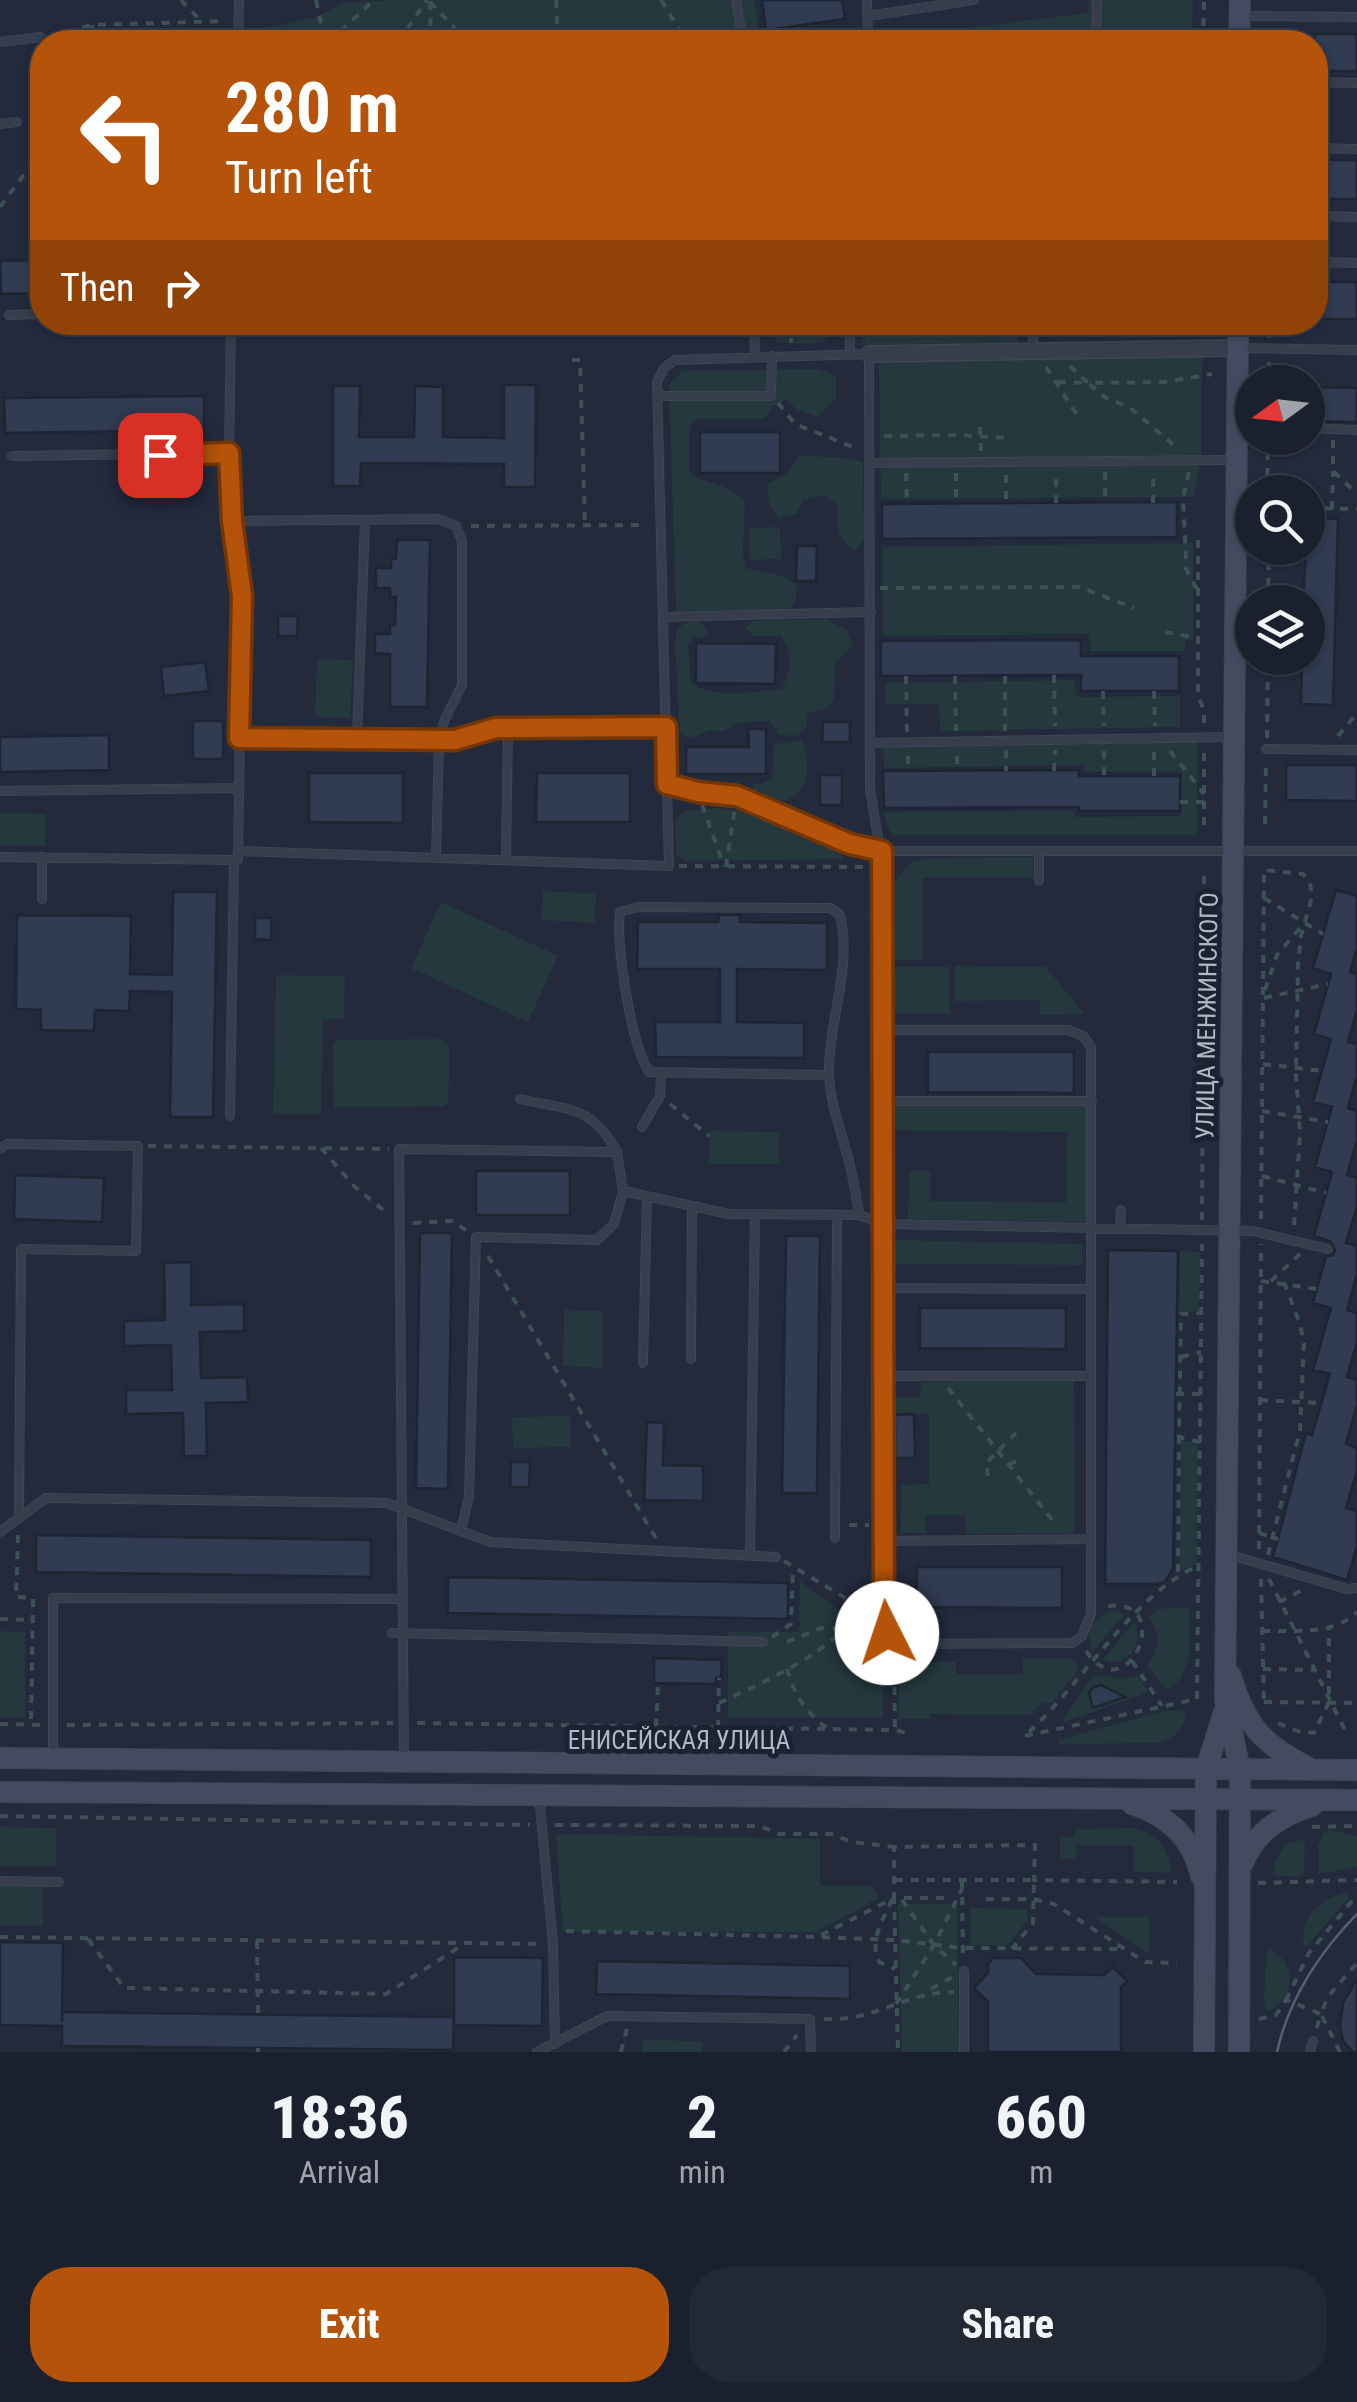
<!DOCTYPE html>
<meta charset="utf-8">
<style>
:root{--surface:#1a202d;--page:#232835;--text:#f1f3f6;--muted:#9fa3aa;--line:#383e49;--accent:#b45309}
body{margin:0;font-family:"Roboto Condensed",sans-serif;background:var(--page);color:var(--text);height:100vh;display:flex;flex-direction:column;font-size:38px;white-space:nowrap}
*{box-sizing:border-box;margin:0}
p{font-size:32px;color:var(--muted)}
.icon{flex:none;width:55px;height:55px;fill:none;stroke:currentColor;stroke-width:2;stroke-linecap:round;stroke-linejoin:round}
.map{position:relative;height:2052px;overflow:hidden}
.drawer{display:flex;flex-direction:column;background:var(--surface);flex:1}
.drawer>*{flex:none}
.banner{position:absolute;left:30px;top:30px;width:1298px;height:305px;border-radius:40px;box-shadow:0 2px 8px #0004,0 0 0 2px var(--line);background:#b45309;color:#fff;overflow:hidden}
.needle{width:65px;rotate:255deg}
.fabs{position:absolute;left:1235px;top:365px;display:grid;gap:20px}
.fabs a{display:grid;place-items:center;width:90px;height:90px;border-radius:50%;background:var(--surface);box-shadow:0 2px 8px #0004,0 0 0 2px var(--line);font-size:50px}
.pin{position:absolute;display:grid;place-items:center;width:85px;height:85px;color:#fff;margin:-42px;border-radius:20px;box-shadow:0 5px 15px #0006}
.me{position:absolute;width:110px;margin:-55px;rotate:356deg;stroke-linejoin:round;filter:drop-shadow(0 0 8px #0008)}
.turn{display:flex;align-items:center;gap:35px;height:210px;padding:0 30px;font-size:45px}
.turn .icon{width:130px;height:130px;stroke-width:2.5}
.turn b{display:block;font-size:70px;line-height:85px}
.then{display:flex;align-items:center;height:95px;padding:0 30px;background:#0003;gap:20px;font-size:38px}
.eta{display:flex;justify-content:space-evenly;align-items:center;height:170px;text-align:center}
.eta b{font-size:60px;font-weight:800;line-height:70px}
.action{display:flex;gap:20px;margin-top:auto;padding:20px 30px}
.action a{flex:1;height:115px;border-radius:40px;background:var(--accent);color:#fff;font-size:40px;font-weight:800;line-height:115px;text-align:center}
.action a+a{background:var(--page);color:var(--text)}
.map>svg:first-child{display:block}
.green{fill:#24383d}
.building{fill:#313b51;stroke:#1d2433;stroke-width:2.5}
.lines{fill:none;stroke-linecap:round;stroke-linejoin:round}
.lane-casing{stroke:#3f4655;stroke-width:10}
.street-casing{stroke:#3f4655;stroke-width:18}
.secondary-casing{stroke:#3f4655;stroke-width:22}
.path{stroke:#3d5156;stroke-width:4;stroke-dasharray:8 8;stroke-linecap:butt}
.lane{stroke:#363d4d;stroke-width:8}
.street{stroke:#363d4d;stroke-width:15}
.secondary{stroke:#444b60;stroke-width:20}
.tram{stroke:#586074;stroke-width:2.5}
.route-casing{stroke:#753606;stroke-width:25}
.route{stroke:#b45309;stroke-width:18}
.labels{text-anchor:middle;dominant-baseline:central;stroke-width:10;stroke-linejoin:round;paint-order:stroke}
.street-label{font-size:25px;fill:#b1b8c8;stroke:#1b2231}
</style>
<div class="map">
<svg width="1357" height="2052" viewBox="0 0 1357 2052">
<rect width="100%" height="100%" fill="#222a3c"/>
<path class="green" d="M392,0H755L760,38L711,42H256L257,29L314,18L344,3Z
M1089,0H1193L1192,42H889L900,36L1088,13Z
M769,323H834C832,351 800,343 778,342L770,334Z
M862,323H1017V342L862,345Z
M1202,357L1201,460L1194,497L881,499L879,360Z
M819,369L836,376V398L817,417L796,409L786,400L772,406L765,419H697L690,426L689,468L692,476L727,488L745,500L743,555L746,568L783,576L797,586L795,603L787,610L676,611L669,385L682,371Z
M800,455C821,458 844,455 863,462L864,540L855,551C837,539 836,525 838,505L823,495L803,500L797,513L779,518L769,506L767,484L787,473Z
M780,527L781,559L750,560L749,528Z
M1193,543V640L1185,641V651H1090L1089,634L883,636L882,547Z
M827,619L848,631L853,645L835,664L834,699L828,708L807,714V726L797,736L779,735L769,721L738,723L722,732L711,729L691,739L680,734L675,646L677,628L689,621L702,622L708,632L702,638L694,637L688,645L691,683C714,699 754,692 781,689C792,674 792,651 781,636H754L745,628L752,621Z
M317,659L353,660L350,718L315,717Z
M1075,680L1076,697L1180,696V727L940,731L939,704H885V683Z
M802,740C818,781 797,818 752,792L753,784L763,783L772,777L774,744Z
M1197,742V835H891L883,812L1074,811L1075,817L1181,816L1182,772H1085L1084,765L884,768L883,748Z
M718,808L751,812L842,853V859L684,861L676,855L675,819L686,811Z
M0,813L46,814L45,846L0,845Z
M1033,857V877L923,878V960H893L892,884L911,862L932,858Z
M543,891L596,894L595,923L541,920Z
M441,902L558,956L528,1022L411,968Z
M955,966L1046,967L1084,1014L1040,1015V1000L955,1001Z
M893,967H950V1014L893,1013Z
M276,975L345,976L344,1019H323L321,1114H273Z
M442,1039L450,1047L448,1102L444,1106L334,1107L333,1044L336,1040Z
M888,1104L1087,1105V1222L908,1219L909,1171H930V1201L1066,1202L1067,1132L888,1130Z
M709,1131L779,1132V1164H709Z
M895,1240L1082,1244L1083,1265L895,1264Z
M1180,1251L1200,1252L1199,1311L1179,1312Z
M564,1310L603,1311V1368L563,1366Z
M1074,1381L1075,1533L966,1534L965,1515H925V1533H901V1485L929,1484V1414L891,1413L892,1397H920L921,1382Z
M570,1416L571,1447L513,1448L512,1417Z
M1181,1440L1198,1443L1196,1564L1180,1571Z
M800,1581L853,1621V1661L884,1662L883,1718L728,1717V1632H799Z
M1190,1607C1190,1635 1195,1669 1171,1688H1165L1147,1666C1159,1650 1161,1634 1149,1617L1157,1609Z
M1114,1611L1125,1614L1093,1651C1083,1631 1093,1616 1114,1611Z
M1134,1622C1144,1646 1129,1667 1103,1660Z
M0,1631L25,1632V1718L0,1717Z
M1023,1659H1071L1077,1662L1078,1671L1052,1703H1042L1030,1715L930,1714V1719H898L899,1662H956V1674H1022Z
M1101,1675L1119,1679L1138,1676L1149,1692L1065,1722L1063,1719L1090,1680Z
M1181,1710L1186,1714C1184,1731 1174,1738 1159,1743L1059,1744L1058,1740L1164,1711Z
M0,1827L56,1828V1866H0Z
M1134,1828C1159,1834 1168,1849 1172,1873L1134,1872V1846L1077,1845L1076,1859H1060V1837H1074L1075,1829Z
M1329,1830L1357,1836V1867L1319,1874L1318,1847L1324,1832Z
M556,1834L820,1839V1886H872L879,1898L816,1932H563Z
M1305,1839L1304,1874L1299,1877L1273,1875L1275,1862L1284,1845Z
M0,1886H43V1926L0,1925Z
M1345,1893H1349L1350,1896L1307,1947L1304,1946C1299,1917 1319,1899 1345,1893Z
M898,1904H957L959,2052H902Z
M970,1908L1027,1909V1921L1008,1945H970Z
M1095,1917H1150L1149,1954Z
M1271,1949C1297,1965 1297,1998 1268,2011L1264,2005L1266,1954Z
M643,2040L702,2041V2052H642Z"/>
<path class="building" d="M762,0H842L845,19L766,30Z
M1315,34H1357V71H1315Z
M1315,160H1357V199H1315Z
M42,260V293L1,294L0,261Z
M1315,282H1357V319H1315Z
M504,385H536L535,487H504V464L361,463L360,486H333V386H360L359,437H414L415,386L443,387V437L504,438Z
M1308,387L1357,388V422L1308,421Z
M204,396V430L5,433L4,398Z
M700,432H780V473H700Z
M1177,502V537L882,539V504Z
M1308,518L1338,519L1333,705L1301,704L1302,658H1308V602H1303Z
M397,540H430L427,707H390V654L375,653V634H390V625H395L396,597H390V588H376V568H391V559H396Z
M797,546H817L816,581H796Z
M278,616H298L297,636H278Z
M1081,640V656H1179V691H1081V675L881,676V641Z
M696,643L776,644L775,684L696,683Z
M205,662L209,691L164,696L161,667Z
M193,721H223V759H193Z
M823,722H850V742H822Z
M748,729H766V774H686V747H749Z
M109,735V770L0,772V737Z
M1286,765H1357V801L1286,800Z
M1079,770V776H1180V811H1079V807L884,808L883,771Z
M309,773H403V823L309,822Z
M537,773H630V822H536Z
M820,775H842V805H820Z
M1336,890L1357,896V948L1350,972L1357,974V1010L1348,1042L1357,1044V1076L1348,1108L1357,1111V1140L1347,1175L1357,1178V1206L1346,1243L1357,1246V1274L1347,1310L1357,1313V1342L1347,1377L1357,1380V1405L1346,1444L1357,1448V1471L1346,1508L1357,1511V1546L1347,1580L1273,1557L1306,1433L1312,1435L1330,1374L1313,1370L1331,1308L1313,1303L1326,1256L1333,1255L1335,1250L1330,1241L1314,1236L1332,1172L1315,1167L1332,1107L1313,1102L1331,1039L1314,1034L1331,974L1313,968Z
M173,892H217L213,1117H170L172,992L130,991L129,1011L95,1010L94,1031L41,1030V1010L16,1009L17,915L131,916L130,974L172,975Z
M719,915H740V922L827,923V970L737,969V1022L804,1023V1058L656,1057L655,1022H720V969H637L638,922H718Z
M255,918H271V940L255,939Z
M928,1052H1074V1093L928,1092Z
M476,1171H570V1215H476Z
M15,1175L104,1178L102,1222L14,1219Z
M420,1233H452L448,1489L416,1488Z
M786,1236H820L817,1493H782Z
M1108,1250L1178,1251L1173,1568L1165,1582L1156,1584H1105Z
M191,1262V1305L244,1304V1331L200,1332L201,1378L247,1377L248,1402L206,1403L207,1456H184L183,1413L126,1414V1390H172L171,1345L124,1346V1321L165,1320L164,1263Z
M920,1308H1066V1349L920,1348Z
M914,1414L915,1458H895V1415Z
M647,1422L664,1423L663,1465L703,1466V1501L644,1500Z
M511,1462H530L529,1487H510Z
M36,1535L371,1540V1577L36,1572Z
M917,1567H1062V1608L916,1607Z
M448,1577L788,1583V1619L448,1613Z
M654,1658L722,1660L721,1678H716V1684L654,1683Z
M1101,1685L1125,1697L1093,1708L1089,1693L1092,1688Z
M0,1942L63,1943L62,2022V2012L454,2017L453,2050L62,2046V2026L0,2025Z
M454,1957L543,1958L542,2026L454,2025Z
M993,1958H1021L1036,1974L1104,1975L1113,1967L1127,1981L1121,1987V2052H988V2002L974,1988L988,1973V1964Z
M597,1961L850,1966V1999L596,1994Z
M1357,1979V2052H1353L1343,2041L1340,2026L1343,2003Z"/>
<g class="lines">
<g class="lane-casing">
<path id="lane" d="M736,0L743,42
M867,0L868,42
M868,16L974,0
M1244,16L1357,17
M0,42L41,37
M238,42L239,0
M1096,42L1097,0
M1315,82L1357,83
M0,124L17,122
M1315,148L1357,149
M1315,216L1357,217
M1315,262L1357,263
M9,315L42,314
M754,322L755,357
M850,322V354
M1238,348L1357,350
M1033,351V322
M657,396H771L772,356
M1308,428L1357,430
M12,456L229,453
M869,463L1234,460
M232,521L439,519L456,526L462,541V685L444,721L439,740L436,858
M663,617L871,612
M239,737L455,740L496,728L665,727
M357,739L365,520
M871,743L1231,737
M1266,749L1357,750
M667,784L697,792L737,796L850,844L882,851H1357
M0,791L239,788
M238,851L669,866L657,382L664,368L675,360L869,354L870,790L883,867V1621L893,1640L905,1644L1073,1643L1082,1636L1091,1614V1047L1083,1036L1068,1030H884
M1039,851V881
M0,857L238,860L242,596L232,521L229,453L231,322
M42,857V899
M506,860L508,727
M829,1075L649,1072C631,1043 616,948 620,912L638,907L831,908L840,915C853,969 827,1023 829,1078C831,1105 840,1128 847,1154C853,1174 856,1195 859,1215
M520,1099C568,1110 592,1105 617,1152
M885,1101H1092
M230,1116L234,860
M642,1127L660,1096L661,1074
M0,1149L7,1144L138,1146L136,1251L21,1249L19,1519
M1120,1228L1121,1210
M883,1288L1091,1289
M691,1359L692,1206
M643,1363L647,1196
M884,1376H1090
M461,1531L469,1496L476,1237L597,1240L614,1224L623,1191
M0,1532L46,1498L387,1503L490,1542L776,1557
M835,1538L837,1215
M884,1541L1090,1539
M750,1553L755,1215
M1227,1554L1347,1589L1357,1588
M392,1633L763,1642
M53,1754V1598L403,1599
M404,1759L399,1149L617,1152L623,1191L729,1214L859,1215L884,1224L1253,1231L1328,1249
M539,1796L553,1944L555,2044
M0,1881L59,1882
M964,1971V2052
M537,2052L607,2016L810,2019L811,2052
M1310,2052L1313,2041"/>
</g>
<g class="street-casing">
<path id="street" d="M869,354L1238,348"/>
</g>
<g class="secondary-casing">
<path id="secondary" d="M1239,42L1240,0
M1238,322L1225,1700L1240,1769L1239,2052
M1231,1676C1246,1727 1263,1744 1309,1768
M0,1758L1357,1770
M0,1792L1357,1800
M1132,1804C1168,1816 1192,1837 1201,1876
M1242,1865C1255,1832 1280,1816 1312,1806
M1204,2052L1206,1769L1224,1712"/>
</g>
<path class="path" d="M181,0L201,21
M316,0L325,42
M556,0L558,42
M661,0L687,42
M430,2L468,42
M430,2L431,42
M92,25L94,42
M51,35L92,25L225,21
M329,42L374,0
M398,42L427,0
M1203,42L1204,0
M1274,42V30
M0,207L42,150
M791,322V343
M869,322V339
M964,322L970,336
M1014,322L1021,330
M817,327V342
M1269,338L1270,322
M572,360H580L585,525
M1070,366L1088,383L1164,382L1212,374
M1046,367L1081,421
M1058,382L1088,383L1106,398L1129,407L1176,447
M1268,382L1269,362
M778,403L795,424L858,449
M980,427L981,452
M884,436L958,435L1006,438
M1333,440V471L1357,494
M1105,472V503
M1189,472L1183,498L1186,560V569L1198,591
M906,473L907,504
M956,473V503
M1006,475V503
M1267,492L1268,438
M1056,503V473
M1153,503V472
M1308,508L1357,509
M1332,509L1333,471
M471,526L646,525
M1198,540V694L1204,712V725
M880,588L1079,587L1134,608
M1268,602L1269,548
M1165,632L1198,638
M1054,675L1055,726
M906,676L907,732
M955,676L956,731
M1005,676V731
M1103,691L1104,726
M1154,691L1155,726
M1338,736L1357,713
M1267,738L1268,658
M1006,750V771
M1104,751V776
M1170,751L1204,794
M908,756V771
M957,756V771
M1054,771L1055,750
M1154,776V751
M1180,802H1204
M702,805L724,866
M1265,824L1266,762
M1204,825V749
M679,866L869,867
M726,867L735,807
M1264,898L1323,934
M1265,990L1277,955L1305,922
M1264,998L1328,984
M1263,1064L1322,1071
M670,1104L709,1136
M1262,1111L1328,1122
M148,1146L389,1149
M321,1148L354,1186L388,1214
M1262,1176L1326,1193
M1261,1219L1264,870L1303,874L1310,883L1312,897L1301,936L1298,965L1296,1075L1300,1134L1294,1226
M1202,1220L1204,871
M413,1223L452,1221L466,1230
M488,1256L657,1540
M1261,1281L1317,1289
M1271,1281L1300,1254
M1181,1357L1201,1352
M948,1388L1057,1526
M1176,1394H1201
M1260,1400L1321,1403
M1200,1442L1179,1437L1181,1314L1201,1313
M1009,1465L1021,1458
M988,1476L986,1463L1016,1433
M849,1525H869
M1259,1533L1278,1539
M18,1535L16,1597L33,1598L31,1725
M1259,1549L1261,1244
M1268,1555L1300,1430L1304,1344L1300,1324L1284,1282
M784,1561L870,1613
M1178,1572L1179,1437
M1261,1579L1264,1704
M1269,1579L1347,1734
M1279,1602L1302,1590
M0,1619L33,1620
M1262,1631C1296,1630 1332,1636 1357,1612
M772,1637L791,1624L793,1567
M787,1642L821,1628L847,1629
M1086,1651C1129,1715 1179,1591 1103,1607
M894,1655L895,1730
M1132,1661L1162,1706
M787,1669C795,1696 805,1712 828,1729
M1263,1669L1313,1670
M1264,1702L1357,1703
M719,1703C772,1678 825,1656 863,1609
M417,1723L895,1730L907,1733
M1278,1723L1297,1731L1314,1733L1329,1702V1629
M0,1724L43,1725
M67,1725L393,1723
M656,1727L658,1683
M718,1728L719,1678
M1029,1732C1081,1684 1136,1592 1198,1566
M1025,1736L1197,1699L1202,1244
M0,1816L530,1825
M555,1825L760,1826L779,1834H831L852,1842L894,1847
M1312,1827L1357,1826
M895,1880H1034L1033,1923L1012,1949
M962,1881L963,1961
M1258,1883L1357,1880
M944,1898H894V1847L1035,1845L1034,1880L1177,1882
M892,1899C883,1920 869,1940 879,1962L895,1969
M986,1899H1033L1054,1904L1145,1962L1177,1963
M902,1900L934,1945L956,1965
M566,1931L816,1937L895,1940L962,1948L1120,1949
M821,1935L894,1898L898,2052
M0,1937L543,1944
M88,1939L124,1988L386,1994L464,1944
M257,1941L258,2014
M931,1989L953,1977
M1286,2000L1309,1953L1357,1895
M896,2004L934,1945L962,1889
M824,2019C875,2022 904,1992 954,1992
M1259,2019L1276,2015L1286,2000L1321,2014L1316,2030
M258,2052V2048
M621,2052L627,2028
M784,2052L797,2035
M1340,2052L1321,2014L1327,1998L1357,1963"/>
<use href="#lane" class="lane"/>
<use href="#street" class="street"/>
<use href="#secondary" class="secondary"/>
<path class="tram" d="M1277,2052C1289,1998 1319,1953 1357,1914"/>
</g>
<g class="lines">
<g class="route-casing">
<path id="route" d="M160,455L229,453L232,521L242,596L239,738L455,740L496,728L666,727L667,784L698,792L737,796L850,844L882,851L884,1621L887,1633"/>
</g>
<use href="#route" class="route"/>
</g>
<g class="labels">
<g class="street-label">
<text transform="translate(1207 1016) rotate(-89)">УЛИЦА МЕНЖИНСКОГО</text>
<text x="679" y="1740">ЕНИСЕЙСКАЯ УЛИЦА</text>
</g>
</g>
</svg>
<div class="fabs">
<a><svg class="needle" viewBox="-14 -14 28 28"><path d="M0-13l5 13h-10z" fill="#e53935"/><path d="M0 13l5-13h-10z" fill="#9fa3aa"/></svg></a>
<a><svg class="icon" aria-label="search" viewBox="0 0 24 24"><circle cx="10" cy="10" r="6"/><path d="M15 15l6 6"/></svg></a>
<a><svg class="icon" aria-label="layers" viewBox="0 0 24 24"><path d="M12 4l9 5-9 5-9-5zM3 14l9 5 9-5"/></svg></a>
</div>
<div class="pin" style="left:160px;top:455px;background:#d93025"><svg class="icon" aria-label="arrive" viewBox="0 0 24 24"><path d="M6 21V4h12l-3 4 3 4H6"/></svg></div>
<svg class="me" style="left:887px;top:1633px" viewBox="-20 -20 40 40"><circle r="19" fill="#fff"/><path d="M0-13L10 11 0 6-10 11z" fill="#b45309"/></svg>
<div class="banner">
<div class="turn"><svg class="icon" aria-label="left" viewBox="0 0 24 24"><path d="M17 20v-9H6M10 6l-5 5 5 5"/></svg><div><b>280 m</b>Turn left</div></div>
<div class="then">Then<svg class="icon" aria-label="right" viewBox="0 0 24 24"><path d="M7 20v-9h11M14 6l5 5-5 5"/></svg></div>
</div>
</div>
<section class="drawer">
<div class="eta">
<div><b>18:36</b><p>Arrival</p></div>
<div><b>2</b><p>min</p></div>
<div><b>660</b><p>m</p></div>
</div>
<div class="action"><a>Exit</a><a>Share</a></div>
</section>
